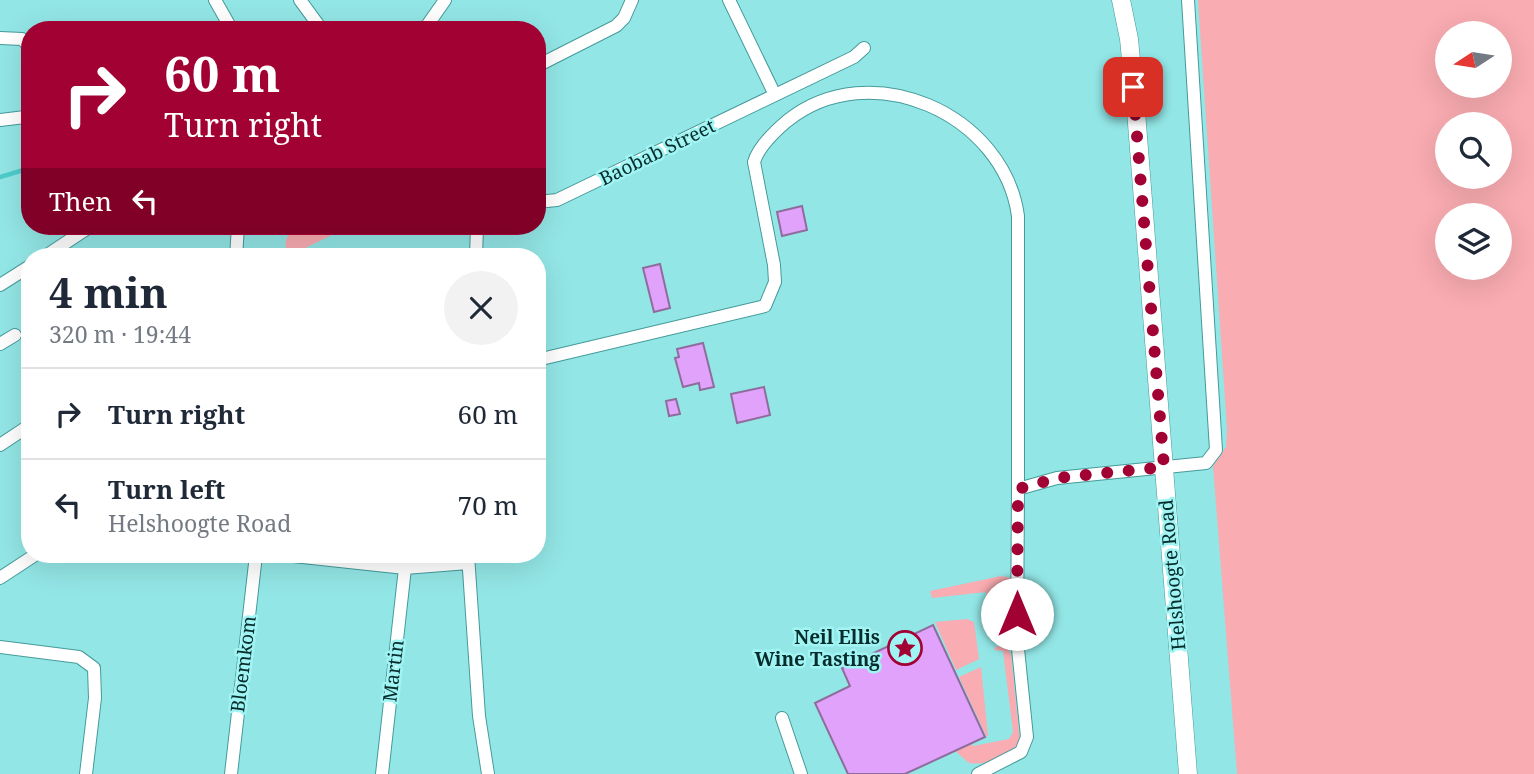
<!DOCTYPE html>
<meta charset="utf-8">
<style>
:root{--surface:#fff;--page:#f2f2f3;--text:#1f2937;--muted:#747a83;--line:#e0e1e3}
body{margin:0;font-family:"Noto Serif",serif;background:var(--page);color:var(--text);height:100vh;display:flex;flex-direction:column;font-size:26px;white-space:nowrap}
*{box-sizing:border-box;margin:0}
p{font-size:23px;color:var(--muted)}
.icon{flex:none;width:38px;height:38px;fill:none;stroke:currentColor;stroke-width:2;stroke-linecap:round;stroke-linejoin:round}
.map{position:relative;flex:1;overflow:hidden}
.drawer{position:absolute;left:21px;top:248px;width:525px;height:315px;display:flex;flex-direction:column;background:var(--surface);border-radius:28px;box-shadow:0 7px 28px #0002}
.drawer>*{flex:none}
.hud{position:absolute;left:21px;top:21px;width:525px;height:214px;border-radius:28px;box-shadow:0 7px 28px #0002;background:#a10133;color:#fff;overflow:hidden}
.needle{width:46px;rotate:258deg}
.tools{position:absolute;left:1435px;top:21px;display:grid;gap:14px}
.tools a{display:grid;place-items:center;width:77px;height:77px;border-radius:50%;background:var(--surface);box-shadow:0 7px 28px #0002;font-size:35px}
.pin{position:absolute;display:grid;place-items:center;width:60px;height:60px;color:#fff;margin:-30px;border-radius:14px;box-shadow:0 4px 10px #0006}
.me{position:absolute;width:77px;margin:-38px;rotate:0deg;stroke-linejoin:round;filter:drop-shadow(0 0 5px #0008)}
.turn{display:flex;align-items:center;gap:24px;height:147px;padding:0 28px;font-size:32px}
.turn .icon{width:91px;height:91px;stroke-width:2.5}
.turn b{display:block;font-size:49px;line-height:60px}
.then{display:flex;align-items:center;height:66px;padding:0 28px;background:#0003;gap:14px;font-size:26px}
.round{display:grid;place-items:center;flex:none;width:74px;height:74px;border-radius:37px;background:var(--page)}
.summary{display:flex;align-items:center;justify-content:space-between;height:119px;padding:0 28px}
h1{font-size:42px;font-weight:700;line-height:52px}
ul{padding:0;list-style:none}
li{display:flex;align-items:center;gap:21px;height:91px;padding:0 28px;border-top:2px solid var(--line)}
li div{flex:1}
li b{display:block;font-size:26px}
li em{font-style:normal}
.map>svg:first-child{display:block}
.green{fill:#f9acb1;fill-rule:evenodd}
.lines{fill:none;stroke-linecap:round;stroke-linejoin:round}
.stream{stroke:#4dcccc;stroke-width:4.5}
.building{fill:#e0a2fb;stroke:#8e6d9d;stroke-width:2}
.minor-casing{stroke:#459a9a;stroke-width:14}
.secondary-casing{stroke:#459a9a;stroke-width:19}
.minor{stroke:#fff;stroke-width:12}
.secondary{stroke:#fff;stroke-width:18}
.route{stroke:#a10133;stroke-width:12;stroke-dasharray:0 21.6}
.labels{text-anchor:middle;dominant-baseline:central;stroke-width:5;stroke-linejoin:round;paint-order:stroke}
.street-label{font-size:19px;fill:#072c2c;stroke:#a0f4f3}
.poi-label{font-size:19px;font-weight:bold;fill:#072c2c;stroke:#a0f4f3;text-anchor:end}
</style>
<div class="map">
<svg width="1534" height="774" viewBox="0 0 1534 774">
<rect width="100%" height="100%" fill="#93e6e6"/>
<path class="green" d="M1198,0H1534V774H1237L1213,466L1226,447L1227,429ZM1500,33V86H1447V33ZM1447,124H1500V177H1447ZM1500,215V268H1447V215Z
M297,226H350L289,256C282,241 286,237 297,226Z
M1001,576L1012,578V621L996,634L991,631L1000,627L997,603L987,604L986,592L932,598L930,591Z
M967,619L974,622L979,659L956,670L935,622Z
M996,646L1007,648L1011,654L1020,741C1012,756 986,766 969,763L955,751L971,743L973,746L1009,739L1013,732L1003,651L994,650Z
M981,667L988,736H986L959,677Z"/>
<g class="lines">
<path class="stream" d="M0,177L30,168"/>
</g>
<path class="building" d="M802,206L807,230L782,236L777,212Z
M660,264L670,308L654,312L643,268Z
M703,343L714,387L700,390L699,383L683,387L675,358L679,357L677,349Z
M764,387L770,415L737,423L731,394Z
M676,399L680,414L669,416L666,401Z
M933,625L985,737L905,774H848L815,703L850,686L842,668Z"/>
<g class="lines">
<g class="minor-casing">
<path id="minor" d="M215,0L232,30
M300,0L322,30
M729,0L775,95
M424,30L445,0
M0,38L22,39L30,47
M537,66L616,26L624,18L632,0
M0,120L25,117L30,113
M537,202L557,200L854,57L864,48
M44,257L91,226
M236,257L238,226
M476,257L477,226
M0,285L30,266
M0,344L15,335
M537,360L765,306L775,282L774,265L754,162C759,146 774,132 787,121C870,54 1004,114 1018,216V489
M0,445L30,425
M284,555L405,568L468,563
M468,555L479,716L488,774
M0,578L35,555
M0,647L79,657L94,668L95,698L86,774
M782,718L801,774
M231,774L256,555
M382,774L405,568
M978,774L1021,752L1027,737L1017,639L1018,489L1057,478L1206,463L1216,450L1188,0"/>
</g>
<g class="secondary-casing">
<path id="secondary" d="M1121,0L1129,39L1136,111L1188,774"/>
</g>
<use href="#minor" class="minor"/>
<use href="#secondary" class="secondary"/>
</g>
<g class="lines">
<path class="route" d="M1017,614L1018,489L1057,478L1164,467L1133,87"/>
</g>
<defs>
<g id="sight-ring" transform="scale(1.75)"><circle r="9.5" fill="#a0f4f3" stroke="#a10133" stroke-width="1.5"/><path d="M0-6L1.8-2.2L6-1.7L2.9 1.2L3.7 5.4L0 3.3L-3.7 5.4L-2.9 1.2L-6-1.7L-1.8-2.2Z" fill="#a10133"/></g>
</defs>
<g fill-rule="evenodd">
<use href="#sight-ring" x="905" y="648"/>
</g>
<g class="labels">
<g class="street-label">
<text transform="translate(657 152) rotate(-26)">Baobab Street</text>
<text transform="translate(1172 575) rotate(-95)">Helshoogte Road</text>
<text transform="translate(243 664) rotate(-83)">Bloemkom</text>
<text transform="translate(393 671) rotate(-83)">Martin</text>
</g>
<g class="poi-label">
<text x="880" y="637">Neil Ellis<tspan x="880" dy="22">Wine Tasting</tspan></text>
</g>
</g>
</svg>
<div class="tools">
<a><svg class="needle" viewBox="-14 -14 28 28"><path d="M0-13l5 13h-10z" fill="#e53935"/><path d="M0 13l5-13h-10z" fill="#747a83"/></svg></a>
<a><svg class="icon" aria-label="search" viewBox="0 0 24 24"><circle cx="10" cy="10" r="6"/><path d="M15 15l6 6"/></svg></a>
<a><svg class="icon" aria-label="layers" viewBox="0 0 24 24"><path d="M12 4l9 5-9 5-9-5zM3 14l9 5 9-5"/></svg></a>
</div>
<div class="pin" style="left:1133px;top:87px;background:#d93025"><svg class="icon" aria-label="arrive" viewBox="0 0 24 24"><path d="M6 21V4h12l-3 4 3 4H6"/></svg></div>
<svg class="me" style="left:1017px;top:614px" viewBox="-20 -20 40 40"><circle r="19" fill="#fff"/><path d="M0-13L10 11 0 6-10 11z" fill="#a10133"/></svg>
<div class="hud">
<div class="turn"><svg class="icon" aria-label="right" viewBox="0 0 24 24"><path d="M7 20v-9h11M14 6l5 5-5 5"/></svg><div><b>60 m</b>Turn right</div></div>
<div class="then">Then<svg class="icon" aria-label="left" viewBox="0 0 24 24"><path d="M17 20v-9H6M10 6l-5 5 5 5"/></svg></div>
</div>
<section class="drawer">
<div class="summary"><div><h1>4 min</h1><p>320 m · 19:44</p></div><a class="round"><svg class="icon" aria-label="close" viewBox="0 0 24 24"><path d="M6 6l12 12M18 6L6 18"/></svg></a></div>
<ul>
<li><svg class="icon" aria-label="right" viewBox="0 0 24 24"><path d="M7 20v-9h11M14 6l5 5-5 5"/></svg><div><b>Turn right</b></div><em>60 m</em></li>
<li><svg class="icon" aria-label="left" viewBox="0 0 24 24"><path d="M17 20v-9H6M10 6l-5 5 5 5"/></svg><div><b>Turn left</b><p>Helshoogte Road</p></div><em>70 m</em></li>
</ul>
</section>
</div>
